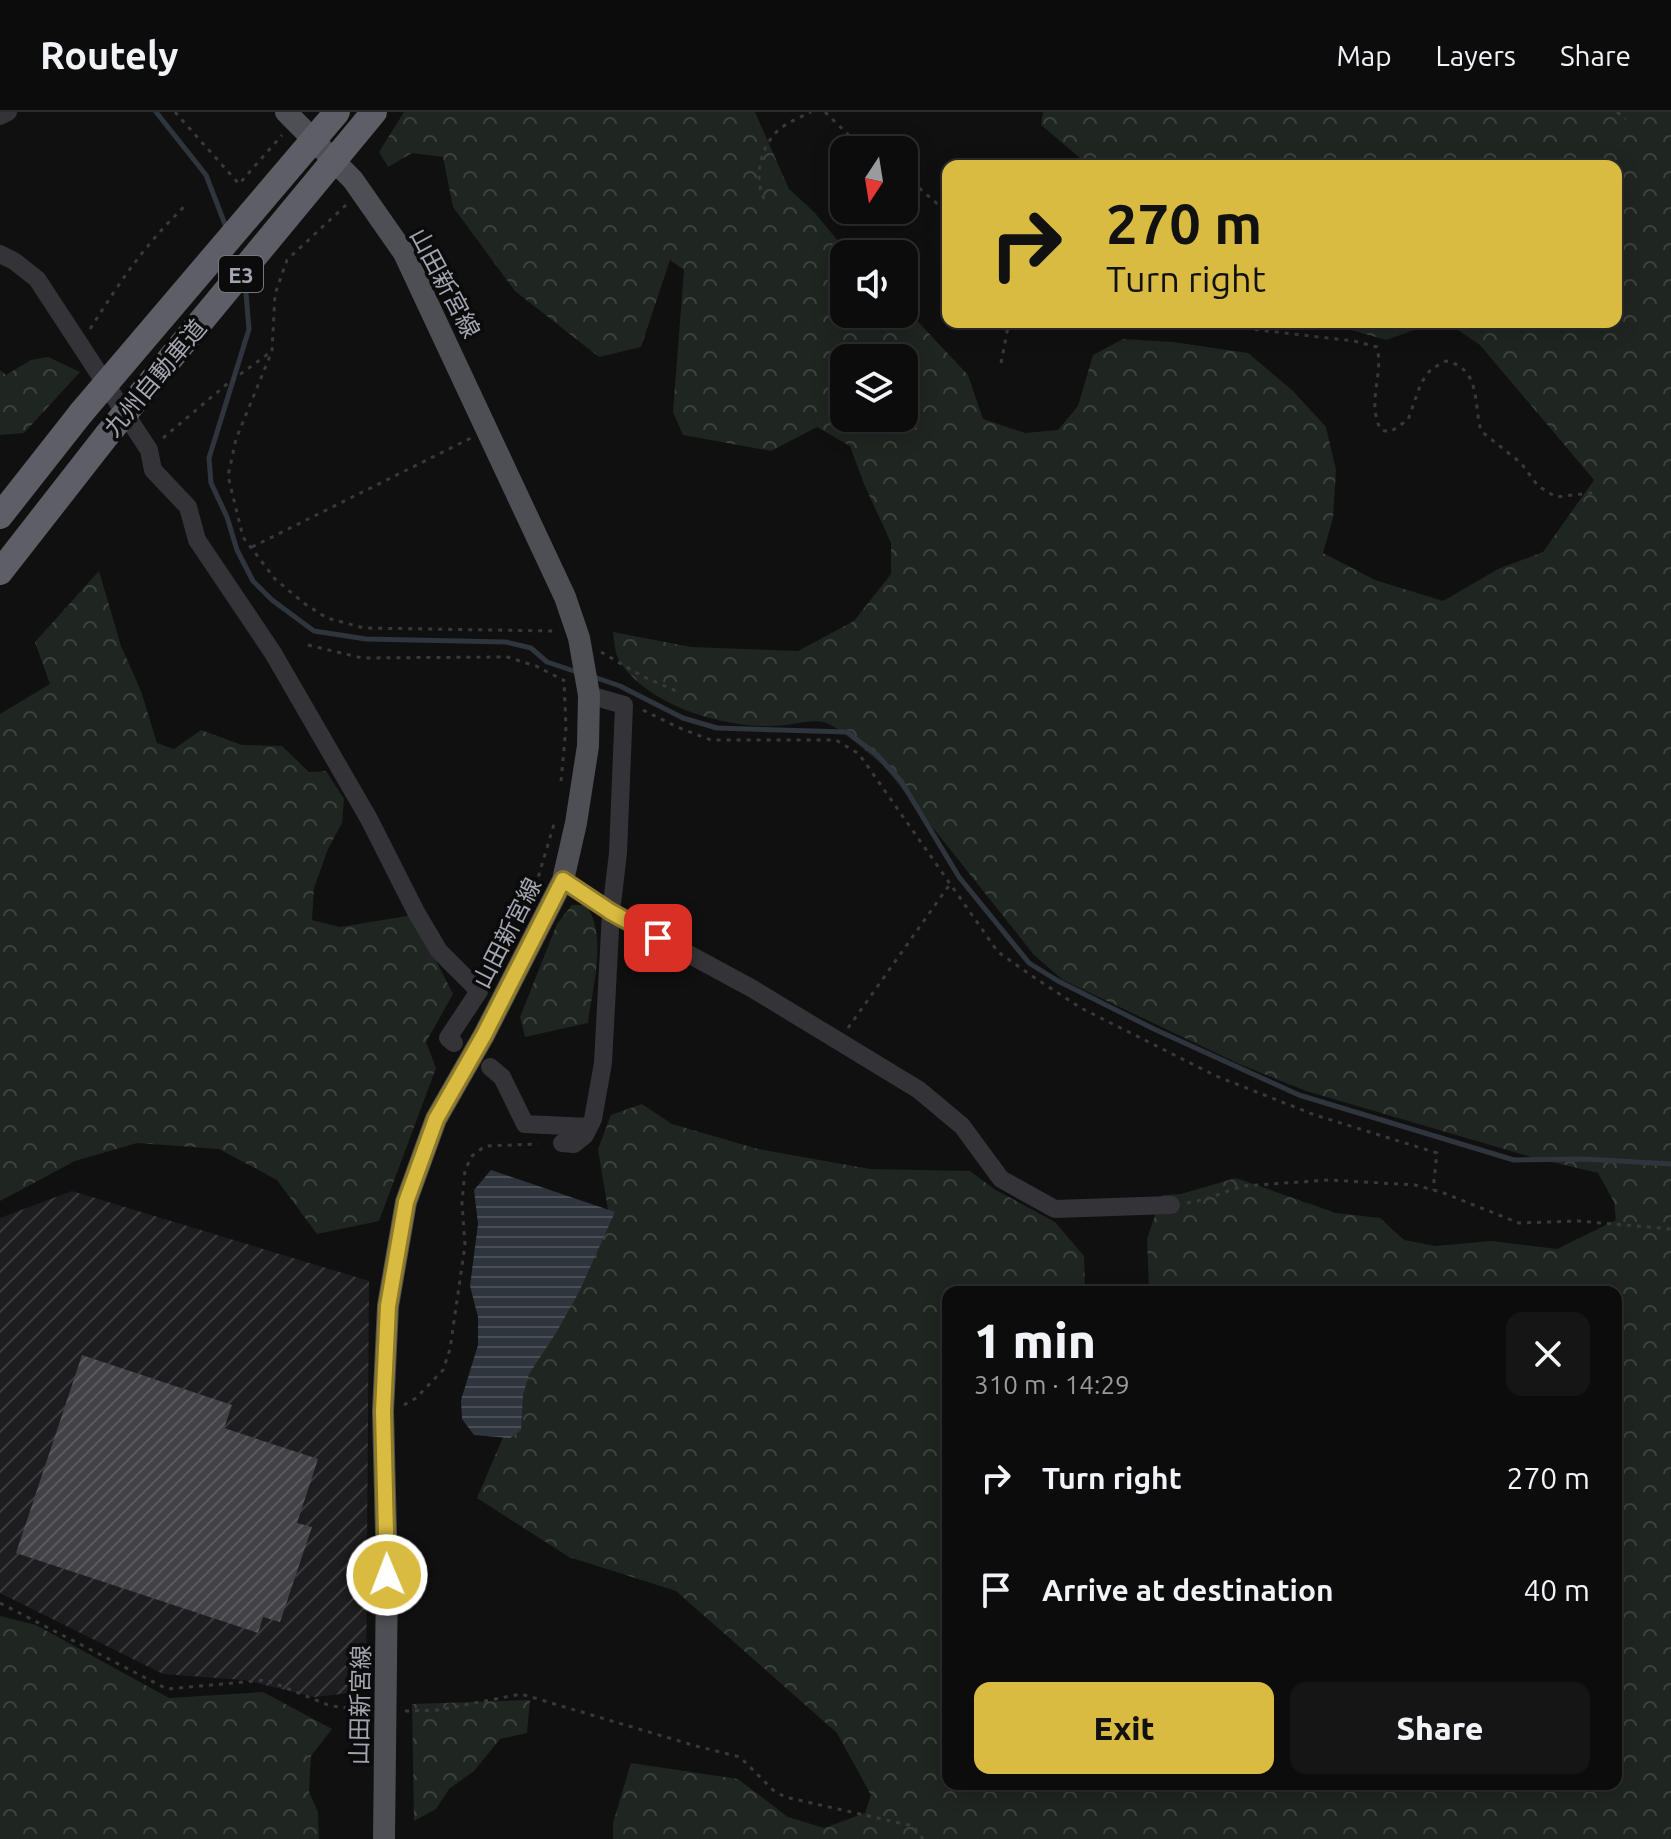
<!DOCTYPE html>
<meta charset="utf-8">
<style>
:root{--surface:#0c0c0d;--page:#151516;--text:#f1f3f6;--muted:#9a9b9d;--line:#2c2c2e;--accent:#d9bb41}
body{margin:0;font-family:Ubuntu,"Noto Sans JP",sans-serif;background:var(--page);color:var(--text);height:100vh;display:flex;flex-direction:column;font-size:30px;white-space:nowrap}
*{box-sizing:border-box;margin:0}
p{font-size:26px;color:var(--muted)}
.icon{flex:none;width:44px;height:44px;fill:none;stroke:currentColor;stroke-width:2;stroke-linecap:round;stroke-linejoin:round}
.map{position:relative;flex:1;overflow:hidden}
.drawer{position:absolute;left:942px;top:1174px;width:680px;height:504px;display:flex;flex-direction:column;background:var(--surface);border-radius:16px;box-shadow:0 4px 20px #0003,0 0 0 2px var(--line)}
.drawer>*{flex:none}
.hud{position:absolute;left:942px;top:48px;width:680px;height:168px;border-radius:16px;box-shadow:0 4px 20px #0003,0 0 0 2px var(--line);background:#d9bb41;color:#111;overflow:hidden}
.needle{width:52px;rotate:192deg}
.tools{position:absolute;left:830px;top:24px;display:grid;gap:16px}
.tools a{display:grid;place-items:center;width:88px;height:88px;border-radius:16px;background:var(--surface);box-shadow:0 4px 20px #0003,0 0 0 2px var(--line);font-size:40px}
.pin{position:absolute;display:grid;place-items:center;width:68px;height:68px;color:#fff;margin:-34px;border-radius:16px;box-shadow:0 4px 12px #0006}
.me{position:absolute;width:88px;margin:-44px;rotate:359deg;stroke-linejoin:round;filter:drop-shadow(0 0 6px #0008)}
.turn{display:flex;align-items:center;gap:28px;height:168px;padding:0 32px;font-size:36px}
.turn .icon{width:104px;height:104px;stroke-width:2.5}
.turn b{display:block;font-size:56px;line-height:68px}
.round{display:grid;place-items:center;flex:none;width:84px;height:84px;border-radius:16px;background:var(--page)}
.summary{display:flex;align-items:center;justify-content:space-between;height:136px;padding:0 32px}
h1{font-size:48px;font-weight:800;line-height:60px}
.action{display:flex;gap:16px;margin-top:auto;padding:16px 32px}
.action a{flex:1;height:92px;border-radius:16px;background:var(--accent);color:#111;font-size:32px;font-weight:800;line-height:92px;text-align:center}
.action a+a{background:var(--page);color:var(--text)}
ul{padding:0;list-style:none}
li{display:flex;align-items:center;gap:24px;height:112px;padding:0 32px}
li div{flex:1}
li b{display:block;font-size:30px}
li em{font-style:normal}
header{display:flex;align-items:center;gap:48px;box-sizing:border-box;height:112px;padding:0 40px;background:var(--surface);border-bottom:2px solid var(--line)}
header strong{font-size:38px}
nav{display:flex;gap:44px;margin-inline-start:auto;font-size:28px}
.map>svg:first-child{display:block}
.industrial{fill:url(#industrial-furrows)}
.forest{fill:url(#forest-crowns);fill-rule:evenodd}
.water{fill:url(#water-rules)}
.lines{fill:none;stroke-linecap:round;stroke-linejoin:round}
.stream{stroke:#2f353c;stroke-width:5}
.building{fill:url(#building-hatch)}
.path{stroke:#38393d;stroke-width:3;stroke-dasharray:4 6;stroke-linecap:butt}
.minor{stroke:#343438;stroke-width:18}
.major{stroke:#4e4f54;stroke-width:22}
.highway{stroke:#5e5f66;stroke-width:26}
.highway-bridge{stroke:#5e5f66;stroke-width:26}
.route-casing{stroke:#8d7a2a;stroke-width:20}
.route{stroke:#d9bb41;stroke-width:14}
.labels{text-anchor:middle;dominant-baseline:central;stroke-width:7;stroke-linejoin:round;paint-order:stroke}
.shield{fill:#0b0b0c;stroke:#75777f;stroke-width:2}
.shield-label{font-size:22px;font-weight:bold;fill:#a3a5b0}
.street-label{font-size:24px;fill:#a3a5b0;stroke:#0b0b0c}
</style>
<header>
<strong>Routely</strong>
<nav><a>Map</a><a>Layers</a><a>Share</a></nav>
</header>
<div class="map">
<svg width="1671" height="1727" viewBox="0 0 1671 1727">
<defs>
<pattern id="industrial-furrows" width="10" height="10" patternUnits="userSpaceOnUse" patternTransform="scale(2)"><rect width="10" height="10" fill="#1d1c1e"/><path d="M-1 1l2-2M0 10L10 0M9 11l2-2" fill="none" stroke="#3b3a3c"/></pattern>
<pattern id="forest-crowns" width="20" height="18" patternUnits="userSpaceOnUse" patternTransform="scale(2)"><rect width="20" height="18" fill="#1f2520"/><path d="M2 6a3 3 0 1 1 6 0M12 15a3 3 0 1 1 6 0" fill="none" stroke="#3c423e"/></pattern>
<pattern id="water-rules" width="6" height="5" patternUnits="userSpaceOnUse" patternTransform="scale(2)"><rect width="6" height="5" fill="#2f353c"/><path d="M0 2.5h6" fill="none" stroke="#4a4f56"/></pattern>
<pattern id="building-hatch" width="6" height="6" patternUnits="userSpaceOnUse" patternTransform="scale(2)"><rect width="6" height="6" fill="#424246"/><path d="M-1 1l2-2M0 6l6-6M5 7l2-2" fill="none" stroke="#5a5a5e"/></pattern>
</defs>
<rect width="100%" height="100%" fill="#101011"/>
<path class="industrial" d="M72,1079L369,1169L366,1579L315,1585L244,1568L163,1562L0,1481V1106Z"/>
<path class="forest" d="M404,0H755L789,77L814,100L849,142H844V202H904V195L968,263L983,307L1025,321L1058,318L1078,294L1093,243L1123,227L1173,230L1248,241L1293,279L1326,315L1336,358L1333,406L1323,441L1375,468L1443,489L1498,457L1543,440L1594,368L1480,233L1446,210H1616V54H1095L1086,51L1041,13L1043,0H1671V1727H613V1711L631,1651L738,1667L788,1705L824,1716L865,1701L871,1683L837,1621L676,1479L569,1445L477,1386L510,1309L530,1215L572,1176L610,1111L598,1037L611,1003L642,992L672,1012L758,1037L870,1057L970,1059L994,1077L1055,1110L1084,1144L1085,1180H948V1672H1616V1180H1149L1147,1127L1162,1083L1181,1082L1236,1066L1336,1101L1380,1106L1404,1128L1435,1134L1491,1129L1557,1137L1616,1108L1614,1090L1598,1061L1531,1045L1306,979L1237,951L1063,868L1034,843L883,653C870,643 838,613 823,610C812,607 787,614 774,614C723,616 649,594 620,550C615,542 614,529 613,520L691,535L798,539L854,509L891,462V431L864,372L850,334L817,315L771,339L683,323L673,300L684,158L670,148L641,235L599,245L515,179L453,95L443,45L412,41L388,55L379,40ZM844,246H904V306H844Z
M1338,210H1437L1386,228L1344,216Z
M48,245L80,260L24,321L0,323V258L6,263L31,248Z
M99,459L121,534L141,579L157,631L174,637L201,618L242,633L282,634L309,660L326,659L344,687L342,711L328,737L314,776L312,808L340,815L413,803L453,882L426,930L436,956L379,1109L317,1122L277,1068L219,1037L137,1031L75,1049L0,1089V602L50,572L35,530Z
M572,793H586C608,824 592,876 588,911L525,925L520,905L557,812Z
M0,1504L36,1513L169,1586L263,1580L332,1617L311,1644L309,1680L318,1700L319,1727H0Z
M530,1588L527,1621L500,1627L474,1659L449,1677L436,1697L414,1709L412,1592Z"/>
<path class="water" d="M491,1058L615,1100L579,1180L556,1221L529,1262L523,1283L521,1318L510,1326L474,1323L462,1307L461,1288L478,1233V1205L470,1174L478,1112L474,1078Z"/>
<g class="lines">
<path class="stream" d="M156,0L206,63L226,115
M245,169L249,217L209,346L211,371L227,405L237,438L253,469L272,488L314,519L366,527L506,530L531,536L547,550L577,560
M594,565L620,574L683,606L717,616L847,620L877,643L901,669L959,765L1029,851L1058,869L1154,917L1299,983L1514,1048L1584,1047L1671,1052"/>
</g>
<path class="building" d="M82,1243L232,1293L224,1316L318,1347L297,1411L312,1415L280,1510L263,1505L258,1521L16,1441Z"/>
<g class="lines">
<path class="path" d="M175,0L239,72L282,23
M825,0L864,38
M1617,0L1626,7
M904,63L948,101
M764,87C753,64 761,32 781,16C790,9 801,5 811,0
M346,93L287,148L275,182L272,239L236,327L228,364L243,425L275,467L305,492L327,506L364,516L555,519
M1216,210L1224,214L1354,229L1377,235C1384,264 1366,290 1381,318L1390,320L1408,308L1421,271L1431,257L1446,249C1481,257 1473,289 1481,319L1521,351L1538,374L1556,385L1598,380
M90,217C122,167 144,133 188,91
M1001,251L1009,210
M163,326L227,272L272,239
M252,435L471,326
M308,533L362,546L507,545L536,554L565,569
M601,540L642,564L676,579
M643,598L677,615L711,628H836L859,642L998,840L1032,864L1081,896L1216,964L1315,1003L1437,1041L1433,1078
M561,669L566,615L564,569
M488,862L535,776L554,712
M848,916L950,772
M1187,1091L1206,1087L1242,1074L1329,1068L1415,1073L1441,1080L1519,1111L1578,1109L1671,1117
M404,1293L416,1286L443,1258L450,1237L465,1133L462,1091L465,1058L472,1044L485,1034L538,1032
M0,1491L167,1577L266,1568L331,1594L366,1598
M405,1599L439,1598L521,1582L696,1634L740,1645L773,1678L785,1685L913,1714L923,1727"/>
<path class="minor" d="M0,4L8,0
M0,142L14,149L37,167L149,338L153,358L188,395L197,428L273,541L369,707L416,800L439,839L479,879L448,926L454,931
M563,768L611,800L753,877L919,978L962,1014L1001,1067L1055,1097L1171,1093
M490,955L502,965L525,1012L589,1015
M562,1031L574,1032L585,1023L593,1007L603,951L611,800L618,741L624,593L589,583"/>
<path class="major" d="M286,0L353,68L404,141L565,485L579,526L589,583L588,634L576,711L563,768L484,923L436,1007L406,1090L388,1194L383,1299L387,1463L384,1727"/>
<path class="highway" d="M0,404L81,301
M0,460L107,323"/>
<path class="highway-bridge" d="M81,301L337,0
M107,323L374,0"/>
</g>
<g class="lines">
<g class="route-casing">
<path id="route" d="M387,1463L383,1299L388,1194L406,1090L436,1007L484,923L563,768L611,800L658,826"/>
</g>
<use href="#route" class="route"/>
</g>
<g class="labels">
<rect class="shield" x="219" y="144" width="44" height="36" rx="6"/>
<g class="shield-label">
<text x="241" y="162">E3</text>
</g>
<g class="street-label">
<text transform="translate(445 171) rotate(62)">山田新宮線</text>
<text transform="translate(155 266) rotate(-50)">九州自動車道</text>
<text transform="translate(507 821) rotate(-63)">山田新宮線</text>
<text transform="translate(360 1593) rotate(-89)">山田新宮線</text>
</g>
</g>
</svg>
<div class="tools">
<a><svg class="needle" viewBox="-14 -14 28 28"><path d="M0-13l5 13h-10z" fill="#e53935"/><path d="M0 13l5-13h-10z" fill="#9a9b9d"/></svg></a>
<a><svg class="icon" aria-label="sound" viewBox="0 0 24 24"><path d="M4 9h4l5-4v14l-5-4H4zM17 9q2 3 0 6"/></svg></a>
<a><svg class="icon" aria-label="layers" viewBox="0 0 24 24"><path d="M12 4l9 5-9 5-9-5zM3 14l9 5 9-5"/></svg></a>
</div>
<div class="pin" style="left:658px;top:826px;background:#d93025"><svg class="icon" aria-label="arrive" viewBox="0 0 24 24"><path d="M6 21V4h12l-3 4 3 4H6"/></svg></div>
<svg class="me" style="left:387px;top:1463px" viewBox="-20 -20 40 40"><circle r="17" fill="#d9bb41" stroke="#fff" stroke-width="3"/><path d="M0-11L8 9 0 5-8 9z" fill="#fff"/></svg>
<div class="hud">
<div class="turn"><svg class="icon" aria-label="right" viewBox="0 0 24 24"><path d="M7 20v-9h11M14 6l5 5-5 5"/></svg><div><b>270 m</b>Turn right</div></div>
</div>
<section class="drawer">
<div class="summary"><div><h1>1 min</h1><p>310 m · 14:29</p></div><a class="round"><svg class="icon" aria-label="close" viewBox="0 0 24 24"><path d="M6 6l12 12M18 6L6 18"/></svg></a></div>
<ul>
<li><svg class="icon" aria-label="right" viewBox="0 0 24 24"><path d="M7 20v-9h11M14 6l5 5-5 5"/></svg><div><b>Turn right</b></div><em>270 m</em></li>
<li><svg class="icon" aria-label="arrive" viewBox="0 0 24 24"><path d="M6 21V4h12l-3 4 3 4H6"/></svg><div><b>Arrive at destination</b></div><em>40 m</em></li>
</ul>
<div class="action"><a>Exit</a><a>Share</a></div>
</section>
</div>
